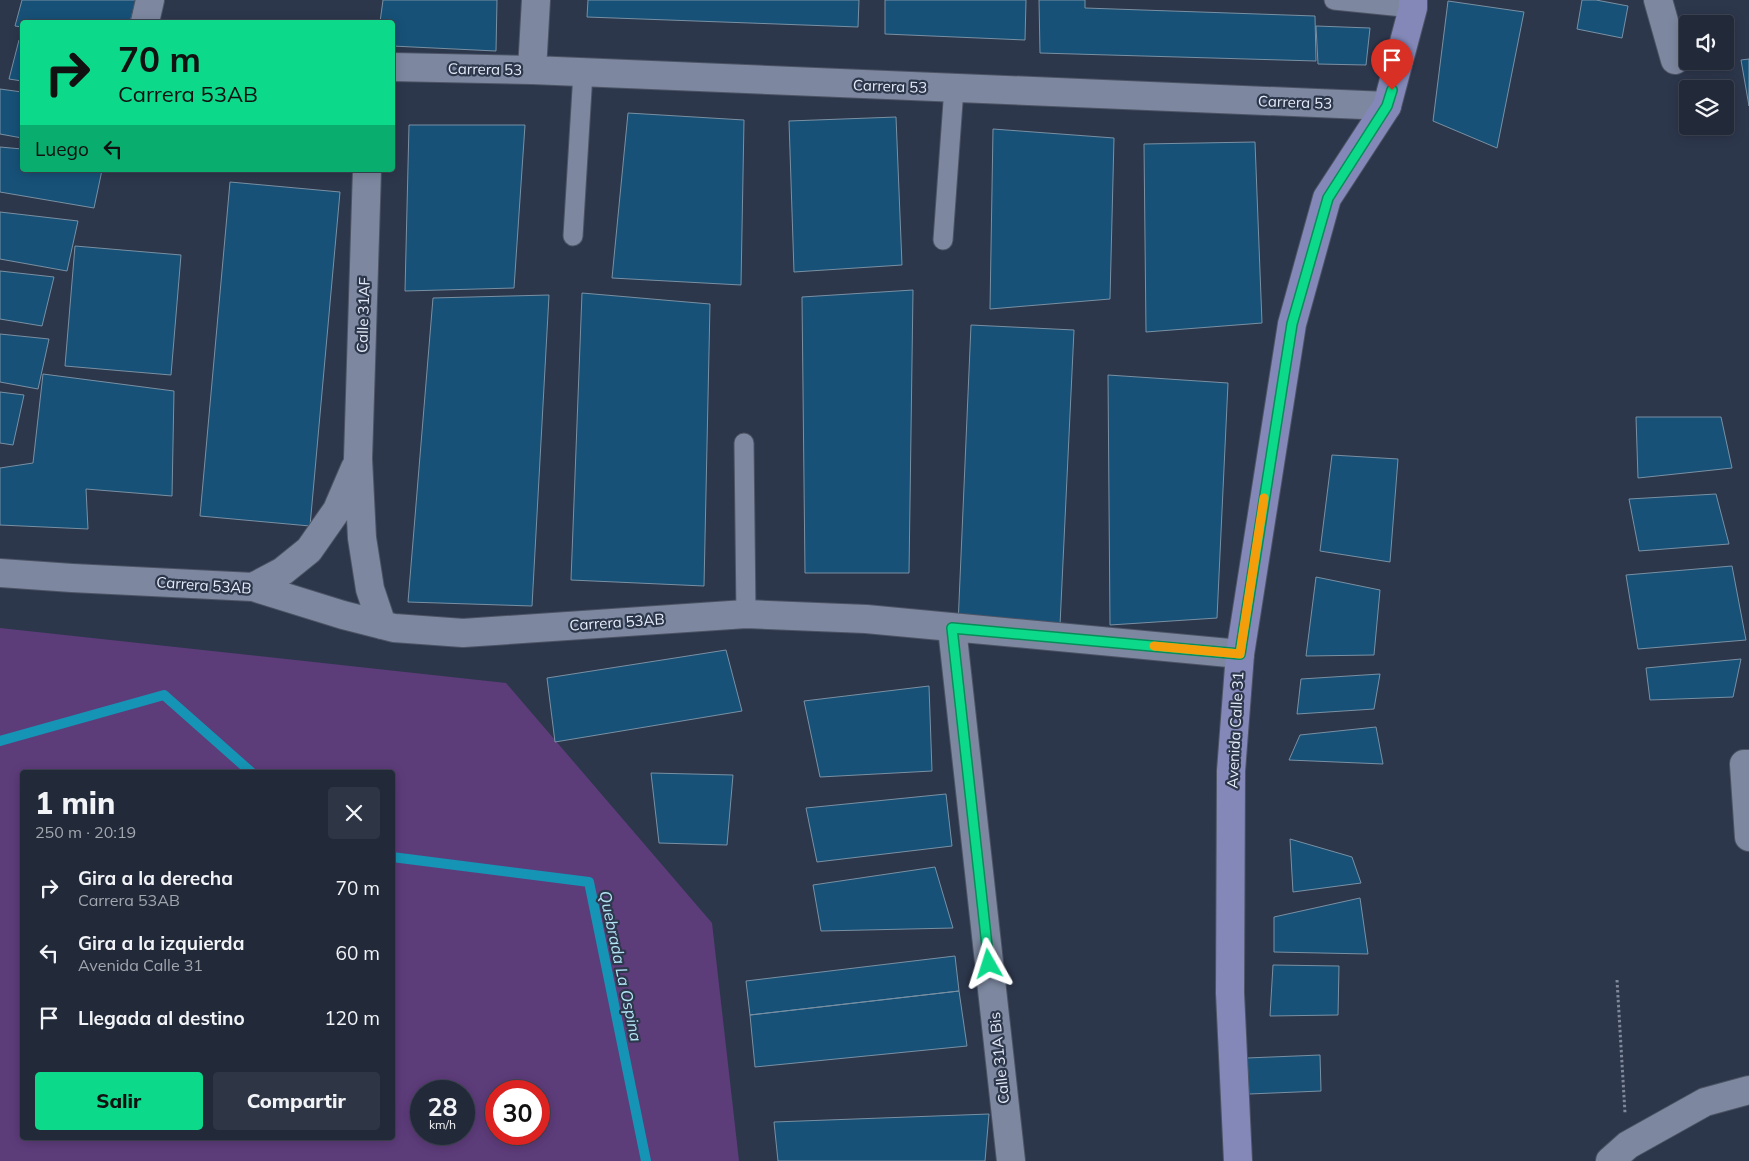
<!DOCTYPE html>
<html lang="es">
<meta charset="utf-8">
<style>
:root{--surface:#222939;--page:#2e3544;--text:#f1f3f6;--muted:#a2a6ae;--line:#3f4553;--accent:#0cd98a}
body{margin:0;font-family:Mulish,sans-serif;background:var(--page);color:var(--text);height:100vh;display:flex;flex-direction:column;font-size:19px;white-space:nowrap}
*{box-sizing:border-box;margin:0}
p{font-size:16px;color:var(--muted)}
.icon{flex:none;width:28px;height:28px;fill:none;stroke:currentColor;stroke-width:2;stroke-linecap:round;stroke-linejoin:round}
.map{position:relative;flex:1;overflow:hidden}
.sheet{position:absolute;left:20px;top:770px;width:375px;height:370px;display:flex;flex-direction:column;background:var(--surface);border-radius:5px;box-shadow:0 2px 12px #0003,0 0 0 1px var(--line)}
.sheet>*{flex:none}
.top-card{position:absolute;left:20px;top:20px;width:375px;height:152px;border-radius:5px;box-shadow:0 2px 12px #0003,0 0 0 1px var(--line);background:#0cd98a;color:#111;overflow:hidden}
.controls{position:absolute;left:1679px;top:15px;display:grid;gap:10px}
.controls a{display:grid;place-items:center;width:55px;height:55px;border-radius:5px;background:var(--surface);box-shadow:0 2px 12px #0003,0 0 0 1px var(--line);font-size:25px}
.speed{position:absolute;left:410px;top:1080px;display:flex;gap:10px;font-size:25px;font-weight:700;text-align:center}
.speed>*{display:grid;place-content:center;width:65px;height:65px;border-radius:50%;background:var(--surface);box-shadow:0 2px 12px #0003,0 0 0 1px var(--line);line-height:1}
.speed small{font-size:12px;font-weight:400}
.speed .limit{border:8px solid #d22;background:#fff;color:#111}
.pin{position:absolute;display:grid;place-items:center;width:42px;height:42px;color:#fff;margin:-51px -21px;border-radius:50% 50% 50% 0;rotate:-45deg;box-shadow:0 0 5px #0007}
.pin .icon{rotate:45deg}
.me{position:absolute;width:55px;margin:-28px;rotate:354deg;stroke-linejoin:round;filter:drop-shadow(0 0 4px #0008)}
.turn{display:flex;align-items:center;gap:18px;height:105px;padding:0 15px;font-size:22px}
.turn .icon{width:65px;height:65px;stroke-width:2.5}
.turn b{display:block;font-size:35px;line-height:42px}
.then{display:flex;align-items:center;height:48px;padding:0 15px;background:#0003;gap:10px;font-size:19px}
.round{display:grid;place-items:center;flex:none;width:52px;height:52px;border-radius:5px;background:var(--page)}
.summary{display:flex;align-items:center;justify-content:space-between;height:85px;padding:0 15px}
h1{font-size:30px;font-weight:800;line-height:38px}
.primary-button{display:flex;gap:10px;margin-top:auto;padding:10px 15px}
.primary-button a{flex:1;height:58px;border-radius:5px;background:var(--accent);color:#111;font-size:20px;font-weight:800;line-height:58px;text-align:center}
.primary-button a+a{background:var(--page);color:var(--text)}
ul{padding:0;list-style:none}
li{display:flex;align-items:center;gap:15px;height:65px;padding:0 15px}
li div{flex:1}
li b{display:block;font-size:19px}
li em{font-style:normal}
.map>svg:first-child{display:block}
.green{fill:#5d3c7a;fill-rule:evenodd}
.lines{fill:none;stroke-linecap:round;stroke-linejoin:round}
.stream{stroke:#1694b5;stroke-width:10}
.building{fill:#175178;stroke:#7990a3}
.lane-casing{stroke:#4c5465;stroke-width:21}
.street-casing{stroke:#4c5465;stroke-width:30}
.secondary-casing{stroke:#4c5465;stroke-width:30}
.path{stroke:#80899a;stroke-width:3;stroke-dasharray:2.5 2.5;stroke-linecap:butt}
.lane{stroke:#7d88a0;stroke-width:19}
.street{stroke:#7d88a0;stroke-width:28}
.secondary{stroke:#8388b8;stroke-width:28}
.route-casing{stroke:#088d5a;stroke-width:12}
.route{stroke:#0cd98a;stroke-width:9}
.slow{stroke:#f59e0b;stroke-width:9}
.labels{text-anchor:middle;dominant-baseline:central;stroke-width:4.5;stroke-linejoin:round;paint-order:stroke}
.street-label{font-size:15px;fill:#e5ecf9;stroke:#2d374c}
.water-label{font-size:16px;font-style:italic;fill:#b3e4f6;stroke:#2d374c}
</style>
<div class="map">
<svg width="1749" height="1161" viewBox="0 0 1749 1161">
<rect width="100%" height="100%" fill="#2d374c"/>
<path class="green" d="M0,628L506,683L712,923L739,1161H0ZM22,772H392V1138H22ZM421,1091H464V1134H421ZM496,1091H539V1134H496Z"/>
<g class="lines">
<path class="stream" d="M0,741L164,695L251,772
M392,857L589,882L646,1161"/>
</g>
<path class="building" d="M22,0H136L130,22H22V27L15,26Z
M383,0H497L496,51L392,46V22H380Z
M588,0H859L858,27L587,17Z
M885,0H1026L1025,40L885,34Z
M1039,0H1085V8L1315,16L1316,61L1040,53Z
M1582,0H1596L1628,6L1622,38L1577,29Z
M1448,1L1524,12L1497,148L1433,121Z
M1316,26L1370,28L1366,65L1318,64Z
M19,40H22V81L9,79Z
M1749,59V106L1741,60Z
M0,89L22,92V138L0,134Z
M628,113L744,120L741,285L612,278Z
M896,117L902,265L794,272L789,121Z
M409,125H525L514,288L405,291Z
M993,129L1114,138L1110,299L990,309Z
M1255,142L1262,323L1146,332L1144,144Z
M0,147L22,149V170H102L94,208L0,192Z
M230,182L340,192L310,526L200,516Z
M0,212L78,221L67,271L0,259Z
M75,246L181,255L171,375L65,366Z
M0,271L54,277L42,326L0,319Z
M913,290L909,573H805L802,297Z
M582,293L710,304L704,586L571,580Z
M549,295L532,606L408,602L433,298Z
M971,325L1074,330L1060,625H958Z
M0,334L49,339L38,389L0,382Z
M43,374L174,391L172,496L86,489L88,529L0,525V468L33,463Z
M1108,375L1228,383L1217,618L1110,625Z
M0,392L24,395L13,445L0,443Z
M1636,417H1721L1732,468L1638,478Z
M1332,455L1398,459L1390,562L1320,551Z
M1716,494L1729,544L1639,551L1629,499Z
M1732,566L1746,640L1638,649L1626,575Z
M1316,577L1380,590L1374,655L1306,656Z
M726,650L742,711L555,742L547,678Z
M1741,659L1733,697L1650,700L1646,668Z
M1380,674L1374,709L1297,714L1301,679Z
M929,686L932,771L820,777L804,701Z
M1376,727L1383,764L1289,760L1300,735Z
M651,773L733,775L727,845L659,843Z
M946,794L952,846L817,862L806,808Z
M1290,839L1352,857L1361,883L1293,892Z
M935,867L953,928L821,931L813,885Z
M1360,898L1368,954L1274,952V917Z
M955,956L959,991L750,1015L746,981Z
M1273,965L1339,966L1338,1015L1270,1016Z
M959,991L967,1046L755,1067L750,1015Z
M1320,1055L1321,1091L1249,1094L1247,1058Z
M989,1114L985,1161H778L774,1122Z"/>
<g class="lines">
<g class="lane-casing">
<path id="lane" d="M1334,0L1413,8
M573,236L583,73
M943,240L954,88
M744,443L746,614"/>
</g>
<g class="street-casing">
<path id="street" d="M1658,0L1675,60
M145,22L150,0
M392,67L532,70L1387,106
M532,70L536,0
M367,170L358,459L362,538L370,589L382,625
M0,573L72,578L253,587L343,615L394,628L463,633L746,614L866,619L1240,654
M253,587L283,571L309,550L337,510L355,468
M952,628L1011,1161
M1749,764H1744L1749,837
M1610,1161L1628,1145L1705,1102L1749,1090"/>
</g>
<g class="secondary-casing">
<path id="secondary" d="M1238,1161L1230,993L1231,771L1240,654L1292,324L1327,198L1387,106L1413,8V0"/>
</g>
<path class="path" d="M1617,980L1625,1113"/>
<use href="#lane" class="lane"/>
<use href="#street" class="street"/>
<use href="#secondary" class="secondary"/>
</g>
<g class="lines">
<g class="route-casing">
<path id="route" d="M989,964L952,628L1240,654L1292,324L1328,198L1387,106L1392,90"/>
</g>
<use href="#route" class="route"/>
<path class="slow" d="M1154,646L1240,654L1264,498"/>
</g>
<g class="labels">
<g class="street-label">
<text transform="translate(485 69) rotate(1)">Carrera 53</text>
<text transform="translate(890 86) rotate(2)">Carrera 53</text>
<text transform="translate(1295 102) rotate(2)">Carrera 53</text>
<text transform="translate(363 315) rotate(-88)">Calle 31AF</text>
<text transform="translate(204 585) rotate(4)">Carrera 53AB</text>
<text transform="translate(617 622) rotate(-4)">Carrera 53AB</text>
<text transform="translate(1235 730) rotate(-87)">Avenida Calle 31</text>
<text transform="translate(999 1058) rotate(-96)">Calle 31A Bis</text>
</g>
<g class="water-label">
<text transform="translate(621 966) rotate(78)">Quebrada La Ospina</text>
</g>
</g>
</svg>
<div class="controls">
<a><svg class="icon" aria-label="sound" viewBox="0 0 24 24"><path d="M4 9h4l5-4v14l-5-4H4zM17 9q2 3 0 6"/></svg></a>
<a><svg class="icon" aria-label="layers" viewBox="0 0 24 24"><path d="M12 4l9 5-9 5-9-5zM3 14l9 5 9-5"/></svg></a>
</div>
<div class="speed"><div>28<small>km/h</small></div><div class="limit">30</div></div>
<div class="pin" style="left:1392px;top:90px;background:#d93025"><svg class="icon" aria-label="arrive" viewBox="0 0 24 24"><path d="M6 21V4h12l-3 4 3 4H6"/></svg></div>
<svg class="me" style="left:989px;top:964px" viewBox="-20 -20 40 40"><path d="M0-17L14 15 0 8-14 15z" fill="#0cd98a" stroke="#fff" stroke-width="4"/></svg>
<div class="top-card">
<div class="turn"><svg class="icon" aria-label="right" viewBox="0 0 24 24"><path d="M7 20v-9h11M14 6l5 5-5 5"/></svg><div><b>70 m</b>Carrera 53AB</div></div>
<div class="then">Luego<svg class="icon" aria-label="left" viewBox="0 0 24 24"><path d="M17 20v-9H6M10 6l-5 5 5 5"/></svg></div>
</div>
<section class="sheet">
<div class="summary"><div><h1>1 min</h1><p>250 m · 20:19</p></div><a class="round"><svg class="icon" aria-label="close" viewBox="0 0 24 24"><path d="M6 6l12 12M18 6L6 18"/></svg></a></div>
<ul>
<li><svg class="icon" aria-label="right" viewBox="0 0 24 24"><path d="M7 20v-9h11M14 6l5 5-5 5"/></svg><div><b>Gira a la derecha</b><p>Carrera 53AB</p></div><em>70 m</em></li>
<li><svg class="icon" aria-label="left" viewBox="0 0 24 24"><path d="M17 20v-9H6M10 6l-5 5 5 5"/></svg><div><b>Gira a la izquierda</b><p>Avenida Calle 31</p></div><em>60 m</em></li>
<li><svg class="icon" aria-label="arrive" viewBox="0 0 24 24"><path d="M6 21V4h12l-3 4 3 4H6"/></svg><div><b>Llegada al destino</b></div><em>120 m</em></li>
</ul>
<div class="primary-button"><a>Salir</a><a>Compartir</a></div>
</section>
</div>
